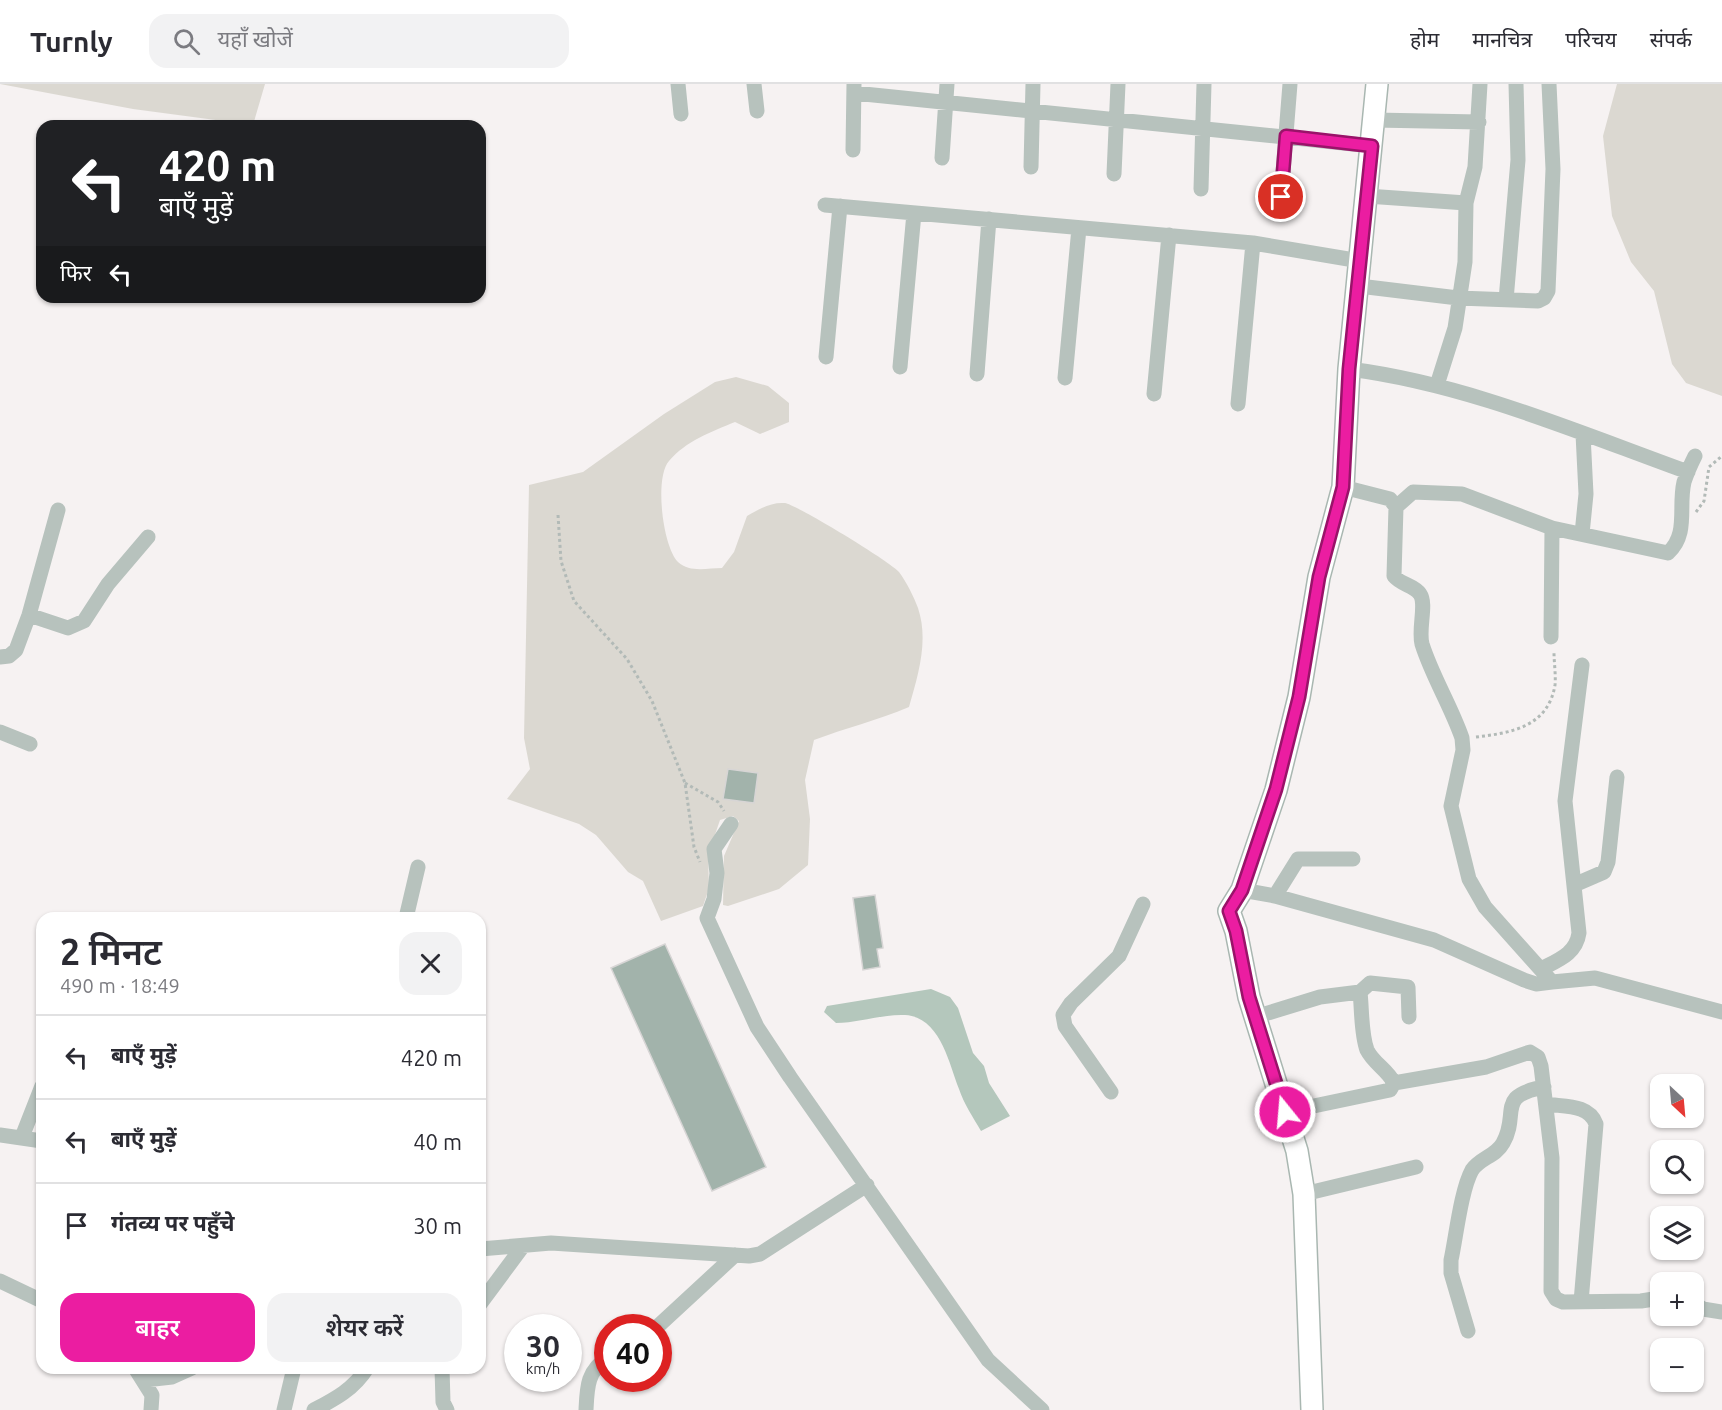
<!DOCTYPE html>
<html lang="hi">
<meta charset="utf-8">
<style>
:root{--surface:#fff;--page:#f2f2f3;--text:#2b2b33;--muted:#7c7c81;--line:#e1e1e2;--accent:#eb1da1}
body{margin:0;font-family:Ubuntu,"Noto Sans Devanagari",sans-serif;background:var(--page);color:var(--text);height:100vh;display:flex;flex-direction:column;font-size:22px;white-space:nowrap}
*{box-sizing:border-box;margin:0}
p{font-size:20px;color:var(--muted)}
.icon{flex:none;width:33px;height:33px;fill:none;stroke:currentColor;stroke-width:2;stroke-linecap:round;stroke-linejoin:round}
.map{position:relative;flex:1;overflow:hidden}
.drawer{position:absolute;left:36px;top:828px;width:450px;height:462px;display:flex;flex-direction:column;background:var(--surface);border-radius:18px;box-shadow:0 2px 4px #0004}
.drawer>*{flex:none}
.hud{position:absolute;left:36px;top:36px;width:450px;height:183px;border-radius:18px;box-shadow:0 2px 4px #0004;background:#202124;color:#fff;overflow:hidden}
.needle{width:39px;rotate:154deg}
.controls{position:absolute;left:1650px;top:990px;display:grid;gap:12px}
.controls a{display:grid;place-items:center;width:54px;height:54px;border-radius:12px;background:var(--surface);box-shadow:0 2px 4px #0004;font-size:30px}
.speed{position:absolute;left:504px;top:1230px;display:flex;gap:12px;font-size:30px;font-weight:700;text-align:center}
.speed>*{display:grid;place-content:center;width:78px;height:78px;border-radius:50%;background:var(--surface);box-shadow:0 2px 4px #0004;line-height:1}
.speed small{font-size:15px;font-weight:400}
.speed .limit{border:9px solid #d22;background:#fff;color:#111}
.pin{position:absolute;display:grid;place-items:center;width:51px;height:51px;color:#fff;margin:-26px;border:3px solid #fff;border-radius:50%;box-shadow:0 2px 6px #0007}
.me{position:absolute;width:66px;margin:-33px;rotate:343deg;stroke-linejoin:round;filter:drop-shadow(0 0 4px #0008)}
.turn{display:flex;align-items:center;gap:21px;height:126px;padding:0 24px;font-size:27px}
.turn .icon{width:78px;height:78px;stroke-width:2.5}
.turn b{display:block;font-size:42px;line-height:51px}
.then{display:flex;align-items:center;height:57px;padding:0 24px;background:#0003;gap:12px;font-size:22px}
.round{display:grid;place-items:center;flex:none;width:63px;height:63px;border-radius:18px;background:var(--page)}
.overview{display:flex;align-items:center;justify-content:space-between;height:102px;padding:0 24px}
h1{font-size:36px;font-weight:600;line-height:45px}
.cta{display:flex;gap:12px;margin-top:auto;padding:12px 24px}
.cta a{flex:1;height:69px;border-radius:18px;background:var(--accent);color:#fff;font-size:24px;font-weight:600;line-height:69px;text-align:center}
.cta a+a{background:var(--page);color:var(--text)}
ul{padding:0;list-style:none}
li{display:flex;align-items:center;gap:18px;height:84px;padding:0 24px;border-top:2px solid var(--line)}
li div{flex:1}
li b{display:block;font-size:22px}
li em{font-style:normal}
header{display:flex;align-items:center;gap:36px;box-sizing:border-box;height:84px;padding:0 30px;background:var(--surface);border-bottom:2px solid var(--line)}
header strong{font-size:28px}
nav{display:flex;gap:33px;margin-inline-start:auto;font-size:21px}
.search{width:420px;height:54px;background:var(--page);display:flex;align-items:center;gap:15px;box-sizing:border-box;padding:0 21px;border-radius:18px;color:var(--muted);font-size:22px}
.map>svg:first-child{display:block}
.green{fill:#dbd8d1}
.water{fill:#b4c7bc}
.building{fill:#a2b3ab;stroke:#d7d5d5;stroke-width:1.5}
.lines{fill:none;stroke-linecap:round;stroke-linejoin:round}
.secondary-casing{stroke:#a9b7b1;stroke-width:24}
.path{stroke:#b2bab7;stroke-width:3;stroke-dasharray:3 3;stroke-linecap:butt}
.street{stroke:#b7c2bd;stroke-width:15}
.secondary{stroke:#fff;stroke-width:21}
.route-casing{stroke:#991369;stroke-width:15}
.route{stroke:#eb1da1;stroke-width:10}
</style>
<header>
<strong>Turnly</strong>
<div class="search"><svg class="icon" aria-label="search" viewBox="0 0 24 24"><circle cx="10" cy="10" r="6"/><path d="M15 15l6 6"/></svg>यहाँ खोजें</div>
<nav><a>होम</a><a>मानचित्र</a><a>परिचय</a><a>संपर्क</a></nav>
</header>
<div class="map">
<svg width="1722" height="1326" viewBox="0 0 1722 1326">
<rect width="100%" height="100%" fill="#f6f2f2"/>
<path class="green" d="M0,0H265L253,41L133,25Z
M1617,0H1722V312L1686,299L1672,280L1654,207L1631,178L1612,132L1603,52Z
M736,293L768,302L789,319V338L760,350L735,338C711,348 686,357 669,377C654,394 663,463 678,478C690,489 707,484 722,484L734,468L747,432C760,425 770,418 785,419C797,421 891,478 899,488C906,497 914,513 918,524C929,557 918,591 909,623C878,636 846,644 814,656L805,696L810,735L808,781L779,805L728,822L723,821L724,772L739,737L733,732L720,736L708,771L709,804L703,822L661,837L643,797L628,788L596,751L579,740L507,715L530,685L524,654L529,401L583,388L664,330L715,298Z"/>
<path class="water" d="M931,905L950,913L958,924L973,969L984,982L989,999L1010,1032L981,1047C973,1033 964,1020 959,1005C949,979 940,933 905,931C881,930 859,939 836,939L824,928L827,922Z"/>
<path class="building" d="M728,685L758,689L754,719L723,715Z
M875,811L883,864L877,865L880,883L863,886L853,814Z
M665,860L766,1083L712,1107L611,884Z"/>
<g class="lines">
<g class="secondary-casing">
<path id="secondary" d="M1312,1326L1304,1110L1297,1067L1249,913L1236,847L1229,827L1242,806L1276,706L1299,613L1319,493L1343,403L1349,285L1377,0"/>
</g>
<path class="path" d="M1696,428L1704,417L1709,383L1722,372
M558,431L561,477L574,517L627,575L652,617L685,699L694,763L700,778
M1476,653C1511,649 1548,643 1555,601C1556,591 1554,579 1554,568
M685,699L718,718L724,727"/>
<path class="street" d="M678,0L681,30
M754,0L757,27
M854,9L1372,62
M1374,36L1479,38
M853,66L854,0
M942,74L947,0
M1031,83L1033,0
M1114,90L1118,0
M1201,105L1204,0
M1367,112L1466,119
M1281,113L1290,0
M825,121L1253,159L1360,177
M1359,202L1458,214L1538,217L1544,214L1548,207L1553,85L1549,0
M1506,216L1518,76L1516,0
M826,273L840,122
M900,283L914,129
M1349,285C1467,300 1577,348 1688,388
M977,290L989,135
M1065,294L1079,144
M1437,301L1455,244L1465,178L1466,119L1475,83L1480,0
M1154,310L1169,151
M1238,320L1253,159
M1343,403L1390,415L1396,423L1394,492C1401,501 1414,501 1420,510C1427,520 1418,545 1422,560C1432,592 1451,622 1462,654L1463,666L1451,722L1469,795L1485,823L1552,898L1595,894L1722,928
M1396,423L1413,408L1462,410L1552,444L1551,553
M1552,444L1668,469C1689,450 1678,423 1684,398C1687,389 1691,380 1695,372
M1582,450L1586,410L1583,350
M29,531L68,544L84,537L108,500L148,453
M0,573L9,572L16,566L29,531L58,426
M0,648L30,660
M731,740L714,765L717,789L714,815L707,834L757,943L790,993L988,1276L1042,1326
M1574,801L1604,788L1608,778L1617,693
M1242,806L1275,812L1434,856L1524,896L1536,900L1552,898
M1275,812L1298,775H1353
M406,834L418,783
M1541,885C1558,876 1576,870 1579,849L1565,717L1582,581
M1255,933L1320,913L1360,908L1370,899L1408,903L1409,933
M1394,999L1486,983L1530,968L1538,973L1541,982L1552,1074L1551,1207L1556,1215L1563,1218L1641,1217L1660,1214
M1111,1008L1065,942L1063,931L1071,919L1119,872L1143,820
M1546,1020C1564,1023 1589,1020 1596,1040L1581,1218
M1285,1028L1390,1006L1394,999C1387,985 1374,980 1367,966C1361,950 1362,926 1360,908
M0,1051L42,1057
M22,1053L42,1002
M1304,1110L1416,1083
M480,1165L551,1159L749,1172L760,1170L867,1101
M0,1197L42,1217
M1694,1219L1703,1225L1722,1228
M480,1220L523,1162
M656,1244L735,1171
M1468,1247L1451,1189V1176C1456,1153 1461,1106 1472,1086C1480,1074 1496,1072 1503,1059C1520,1029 1495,1012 1544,1003
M135,1284L152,1311L151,1326
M442,1284L443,1318L447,1326
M145,1296L172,1293L192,1284
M284,1326L294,1284
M314,1326C335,1315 354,1305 367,1284
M586,1326C587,1304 587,1286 608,1274"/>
<use href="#secondary" class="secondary"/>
</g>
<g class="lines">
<g class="route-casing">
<path id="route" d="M1281,113L1286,52L1372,62L1349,285L1343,403L1319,493L1299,613L1276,705L1242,806L1229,827L1236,847L1249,913L1285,1028"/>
</g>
<use href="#route" class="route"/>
</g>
</svg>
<div class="controls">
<a><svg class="needle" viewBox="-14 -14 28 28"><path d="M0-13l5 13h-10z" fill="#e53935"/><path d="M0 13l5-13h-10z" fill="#7c7c81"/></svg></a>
<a><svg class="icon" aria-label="search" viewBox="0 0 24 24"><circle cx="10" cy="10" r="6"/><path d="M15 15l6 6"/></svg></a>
<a><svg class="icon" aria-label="layers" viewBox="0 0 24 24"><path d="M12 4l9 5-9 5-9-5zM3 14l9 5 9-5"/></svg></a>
<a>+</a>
<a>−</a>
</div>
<div class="speed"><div>30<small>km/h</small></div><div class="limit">40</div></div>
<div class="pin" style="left:1281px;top:113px;background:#d93025"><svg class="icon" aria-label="arrive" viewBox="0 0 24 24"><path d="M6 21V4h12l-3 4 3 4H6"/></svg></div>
<svg class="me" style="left:1285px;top:1028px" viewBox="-20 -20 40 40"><circle r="17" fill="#eb1da1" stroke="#fff" stroke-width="3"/><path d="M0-11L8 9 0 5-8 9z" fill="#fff"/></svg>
<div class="hud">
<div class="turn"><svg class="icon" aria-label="left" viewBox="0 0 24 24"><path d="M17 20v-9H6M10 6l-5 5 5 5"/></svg><div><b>420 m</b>बाएँ मुड़ें</div></div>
<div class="then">फिर<svg class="icon" aria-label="left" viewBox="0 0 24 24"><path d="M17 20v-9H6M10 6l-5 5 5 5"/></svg></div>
</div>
<section class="drawer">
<div class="overview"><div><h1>2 मिनट</h1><p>490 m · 18:49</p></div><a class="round"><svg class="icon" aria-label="close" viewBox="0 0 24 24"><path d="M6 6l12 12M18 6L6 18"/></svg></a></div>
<ul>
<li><svg class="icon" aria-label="left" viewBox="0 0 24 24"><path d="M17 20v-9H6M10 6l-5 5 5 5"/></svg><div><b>बाएँ मुड़ें</b></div><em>420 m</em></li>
<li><svg class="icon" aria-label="left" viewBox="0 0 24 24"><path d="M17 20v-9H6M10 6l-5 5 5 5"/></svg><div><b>बाएँ मुड़ें</b></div><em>40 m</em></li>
<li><svg class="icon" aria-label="arrive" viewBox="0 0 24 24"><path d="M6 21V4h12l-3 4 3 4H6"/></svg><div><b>गंतव्य पर पहुँचे</b></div><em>30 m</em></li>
</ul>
<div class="cta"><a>बाहर</a><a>शेयर करें</a></div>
</section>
</div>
